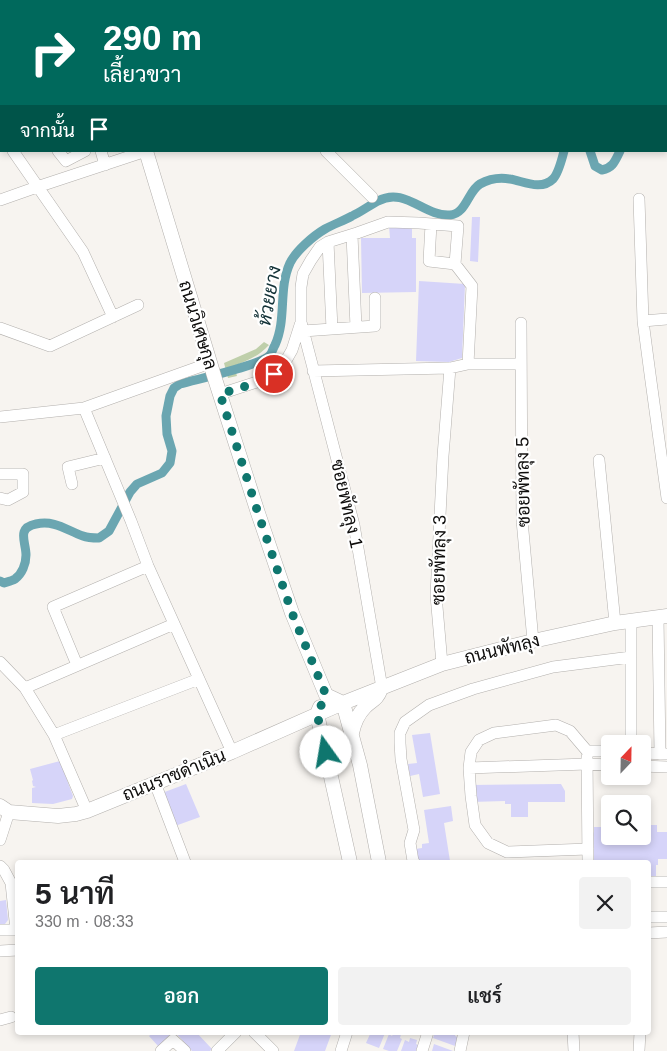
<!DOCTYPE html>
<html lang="th">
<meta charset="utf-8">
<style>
:root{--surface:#fff;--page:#f2f2f2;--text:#202124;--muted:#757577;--accent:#0f766e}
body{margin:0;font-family:Arial,Sarabun,sans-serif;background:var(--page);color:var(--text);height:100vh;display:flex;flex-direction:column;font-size:19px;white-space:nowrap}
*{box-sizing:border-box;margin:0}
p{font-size:16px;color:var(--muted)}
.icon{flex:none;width:28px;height:28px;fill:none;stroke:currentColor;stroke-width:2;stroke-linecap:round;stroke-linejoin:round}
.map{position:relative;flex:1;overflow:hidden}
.side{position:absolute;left:15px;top:860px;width:636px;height:175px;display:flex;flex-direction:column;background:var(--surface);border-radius:5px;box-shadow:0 2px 8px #0003}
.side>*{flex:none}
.hud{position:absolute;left:0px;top:0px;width:668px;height:152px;box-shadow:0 2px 8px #0003;background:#00695c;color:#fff;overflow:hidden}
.needle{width:32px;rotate:22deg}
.buttons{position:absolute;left:601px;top:735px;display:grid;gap:10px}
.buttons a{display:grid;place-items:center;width:50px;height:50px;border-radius:5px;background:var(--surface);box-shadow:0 2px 8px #0003;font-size:25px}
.pin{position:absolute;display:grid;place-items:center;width:42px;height:42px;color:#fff;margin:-21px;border:2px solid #fff;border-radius:50%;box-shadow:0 1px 5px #0007}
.me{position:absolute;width:55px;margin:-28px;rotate:347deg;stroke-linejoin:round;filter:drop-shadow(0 0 4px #0008)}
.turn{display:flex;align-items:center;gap:18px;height:105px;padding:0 20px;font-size:22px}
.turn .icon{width:65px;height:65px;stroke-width:2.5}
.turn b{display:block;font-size:35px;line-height:42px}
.then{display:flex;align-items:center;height:48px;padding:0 20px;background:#0003;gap:10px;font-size:19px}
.round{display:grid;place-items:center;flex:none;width:52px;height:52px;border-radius:5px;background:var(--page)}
.overview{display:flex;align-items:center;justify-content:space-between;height:85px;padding:0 20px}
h1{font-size:30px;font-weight:600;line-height:38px}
.cta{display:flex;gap:10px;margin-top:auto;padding:10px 20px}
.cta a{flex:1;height:58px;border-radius:5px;background:var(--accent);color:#fff;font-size:20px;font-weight:600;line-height:58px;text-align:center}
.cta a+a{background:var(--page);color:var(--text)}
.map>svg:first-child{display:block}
.green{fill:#bfcfaa}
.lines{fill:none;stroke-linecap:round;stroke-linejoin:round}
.canal{stroke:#6ba6b1;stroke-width:9}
.building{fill:#d6d4f9}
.minor-casing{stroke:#b3b0ad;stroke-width:12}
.major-casing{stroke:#b3b0ad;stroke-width:15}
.minor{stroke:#fff;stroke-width:11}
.major{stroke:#fff;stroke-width:14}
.route{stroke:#0f766e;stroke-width:9;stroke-dasharray:0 16.2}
.labels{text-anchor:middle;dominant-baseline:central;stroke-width:4.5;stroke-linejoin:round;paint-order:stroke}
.street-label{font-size:18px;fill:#0e0d0c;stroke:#fff}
.water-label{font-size:19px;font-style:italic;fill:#133237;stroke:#fff}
</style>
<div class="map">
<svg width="667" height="1051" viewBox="0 0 667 1051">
<rect width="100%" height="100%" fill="#f7f4f0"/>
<path class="green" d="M264,342L269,345C258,357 248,360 234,366L237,376L228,378L224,363L256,349Z"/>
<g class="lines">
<path class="canal" d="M666,144H667
M590,151L595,166L602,170C613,168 615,161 620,151
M0,581L4,583C7,582 12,581 15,579C22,574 26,564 26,555C26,542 16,528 36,524C55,520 66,530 83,536C88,538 94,538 99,538L109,531L130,492L137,484L162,473L170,463L172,451L167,434L166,416L170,396L174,388L180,384C197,379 260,366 270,355C272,353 273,348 275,345C287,319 278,289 290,263C296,251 313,236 325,229C334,224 343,221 352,216C361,212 370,205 378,201C405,186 424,217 450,215C466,214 468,191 480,184C489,179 499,177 510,179C523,181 541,191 553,179C558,174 562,159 564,151"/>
</g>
<path class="building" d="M472,217H480L478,262L470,261Z
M389,226H412V238H416V292L362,293L361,238H390Z
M419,281L465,284L462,358L449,362L416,361Z
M430,733L440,794L423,797L419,774L410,776L408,764L417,763L412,735Z
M60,761L73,796L72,799L53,804L32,803V788L36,787L33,786L32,781L33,780L30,769Z
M186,784L200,817L175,826L162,793Z
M561,784L565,791V802H528V817H511V804H505V801L471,802V785Z
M451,806L453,821L444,823L450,861L453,860V862H432V860L416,862L415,849L422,848V844L429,843L424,810Z
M642,825H657V832H667V859H658V865H656V880H649V862H593V833L594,832V827H610V836H642Z
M6,900L8,920L5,924L0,925V901Z
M154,1032H173L158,1046L149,1036Z
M175,1032H196L212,1049L210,1051H192Z
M301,1032H332L325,1051H294Z
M371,1032L385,1033L379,1048L366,1043Z
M394,1032L401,1034L400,1038L402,1039L397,1051H389L383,1049L389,1034L392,1036Z
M435,1032H456L455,1036L458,1037L455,1046L433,1038Z
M410,1038L417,1040L416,1044L418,1045L416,1051H401L405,1040L409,1042Z
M434,1044L453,1051H432Z"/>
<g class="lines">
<g class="minor-casing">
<path id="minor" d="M154,0L155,1
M234,0L236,1
M372,0L374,1
M481,0L483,1
M558,0L559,1
M430,1L431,0
M666,66L667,65
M666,94L667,95
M13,151L83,252L113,317
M58,151L66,161L85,151
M101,151L105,165
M326,151L372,197
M639,199L643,321L650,374L667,498
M0,200L37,187L146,151
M352,235L356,327
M328,242L332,329
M455,264L472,286L468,364
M643,321L667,319
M301,322L354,525L382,688
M521,323L522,520L533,641
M0,328L50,346L138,305
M303,331L375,326V298
M313,371L450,368L468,364H521
M220,394L266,379L274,374L284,364L292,350L301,322V287L303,274L311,260L320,247L328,242L357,233L388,222L419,223L458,226L455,264L429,261L431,224
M84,408L131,521L148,566L232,752
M0,417L84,408L210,363
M599,460L615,623
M0,474H23V492L8,500L0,498
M72,484L68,467L105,458
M658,617L660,754
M631,621V744
M0,662L25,688L54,735L87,811
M442,664L436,595L443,456L450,368
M77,665L53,607L148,566
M25,688L174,624
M54,735L199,679
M642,753L666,754
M587,757L588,862
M642,766L667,767
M469,768L587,764L610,765
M155,783L185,862
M0,840L9,812
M588,849L507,852L488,843L475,825L471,796L469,768L471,752L479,740L494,733L556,725L570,731L587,751H610
M414,862L413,861L410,843L414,830L401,759L400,743V733L405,722L429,705L473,689L553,667L631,657
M0,866L4,870L11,883L16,930
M649,882H667
M649,917H667
M0,930H18
M649,933L667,932
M0,951L18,950
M0,1020L11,1017
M254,1032L273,1051
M573,1032L574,1051
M161,1051L173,1040L185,1051
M217,1051L236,1032
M341,1051L347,1032
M422,1051L428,1032
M460,1051L464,1032
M639,1051L640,1032"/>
</g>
<g class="major-casing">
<path id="major" d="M96,0V1
M15,1L16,0
M0,27L1,25
M146,151L215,379L258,513L292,613L326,695L343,703L360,765L379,862
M320,707L317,714L350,862
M352,733C354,724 358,714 365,707C373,699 376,701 381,689
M0,806L9,812L58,816L76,814L87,811L232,752L343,703L442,664L533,641L615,623L667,616"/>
</g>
<use href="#minor" class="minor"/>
<use href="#major" class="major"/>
</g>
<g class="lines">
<path class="route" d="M274,374L266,380L220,394L258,513L292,613L326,695L317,714L326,752"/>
</g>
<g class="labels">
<g class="street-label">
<text transform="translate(198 325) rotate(73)">ถนนวิเศษกุล</text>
<text transform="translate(523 482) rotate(-91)">ซอยพัทลุง 5</text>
<text transform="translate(347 504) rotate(77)">ซอยพัทลุง 1</text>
<text transform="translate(439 560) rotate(-89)">ซอยพัทลุง 3</text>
<text transform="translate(502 649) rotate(-14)">ถนนพัทลุง</text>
<text transform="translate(174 775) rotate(-22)">ถนนราชดำเนิน</text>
</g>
<g class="water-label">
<text transform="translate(269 296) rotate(-80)">ห้วยยาง</text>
</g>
</g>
</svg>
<div class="buttons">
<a><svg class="needle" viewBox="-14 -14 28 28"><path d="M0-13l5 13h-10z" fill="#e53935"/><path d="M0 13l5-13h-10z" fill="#757577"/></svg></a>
<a><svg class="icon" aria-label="search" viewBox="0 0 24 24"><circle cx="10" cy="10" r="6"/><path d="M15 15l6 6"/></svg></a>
</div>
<div class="pin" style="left:274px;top:374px;background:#d93025"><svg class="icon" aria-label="arrive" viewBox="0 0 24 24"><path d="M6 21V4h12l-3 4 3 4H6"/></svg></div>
<svg class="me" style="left:326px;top:752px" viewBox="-20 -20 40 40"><circle r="19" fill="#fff"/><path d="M0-13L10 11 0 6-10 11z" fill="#0f766e"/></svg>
<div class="hud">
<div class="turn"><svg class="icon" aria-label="right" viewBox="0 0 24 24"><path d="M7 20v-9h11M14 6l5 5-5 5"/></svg><div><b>290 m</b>เลี้ยวขวา</div></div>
<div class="then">จากนั้น<svg class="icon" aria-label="arrive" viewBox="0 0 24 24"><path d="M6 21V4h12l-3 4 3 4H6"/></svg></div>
</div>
<section class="side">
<div class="overview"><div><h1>5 นาที</h1><p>330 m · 08:33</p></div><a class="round"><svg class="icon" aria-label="close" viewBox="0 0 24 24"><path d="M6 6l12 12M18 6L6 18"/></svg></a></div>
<div class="cta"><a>ออก</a><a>แชร์</a></div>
</section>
</div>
